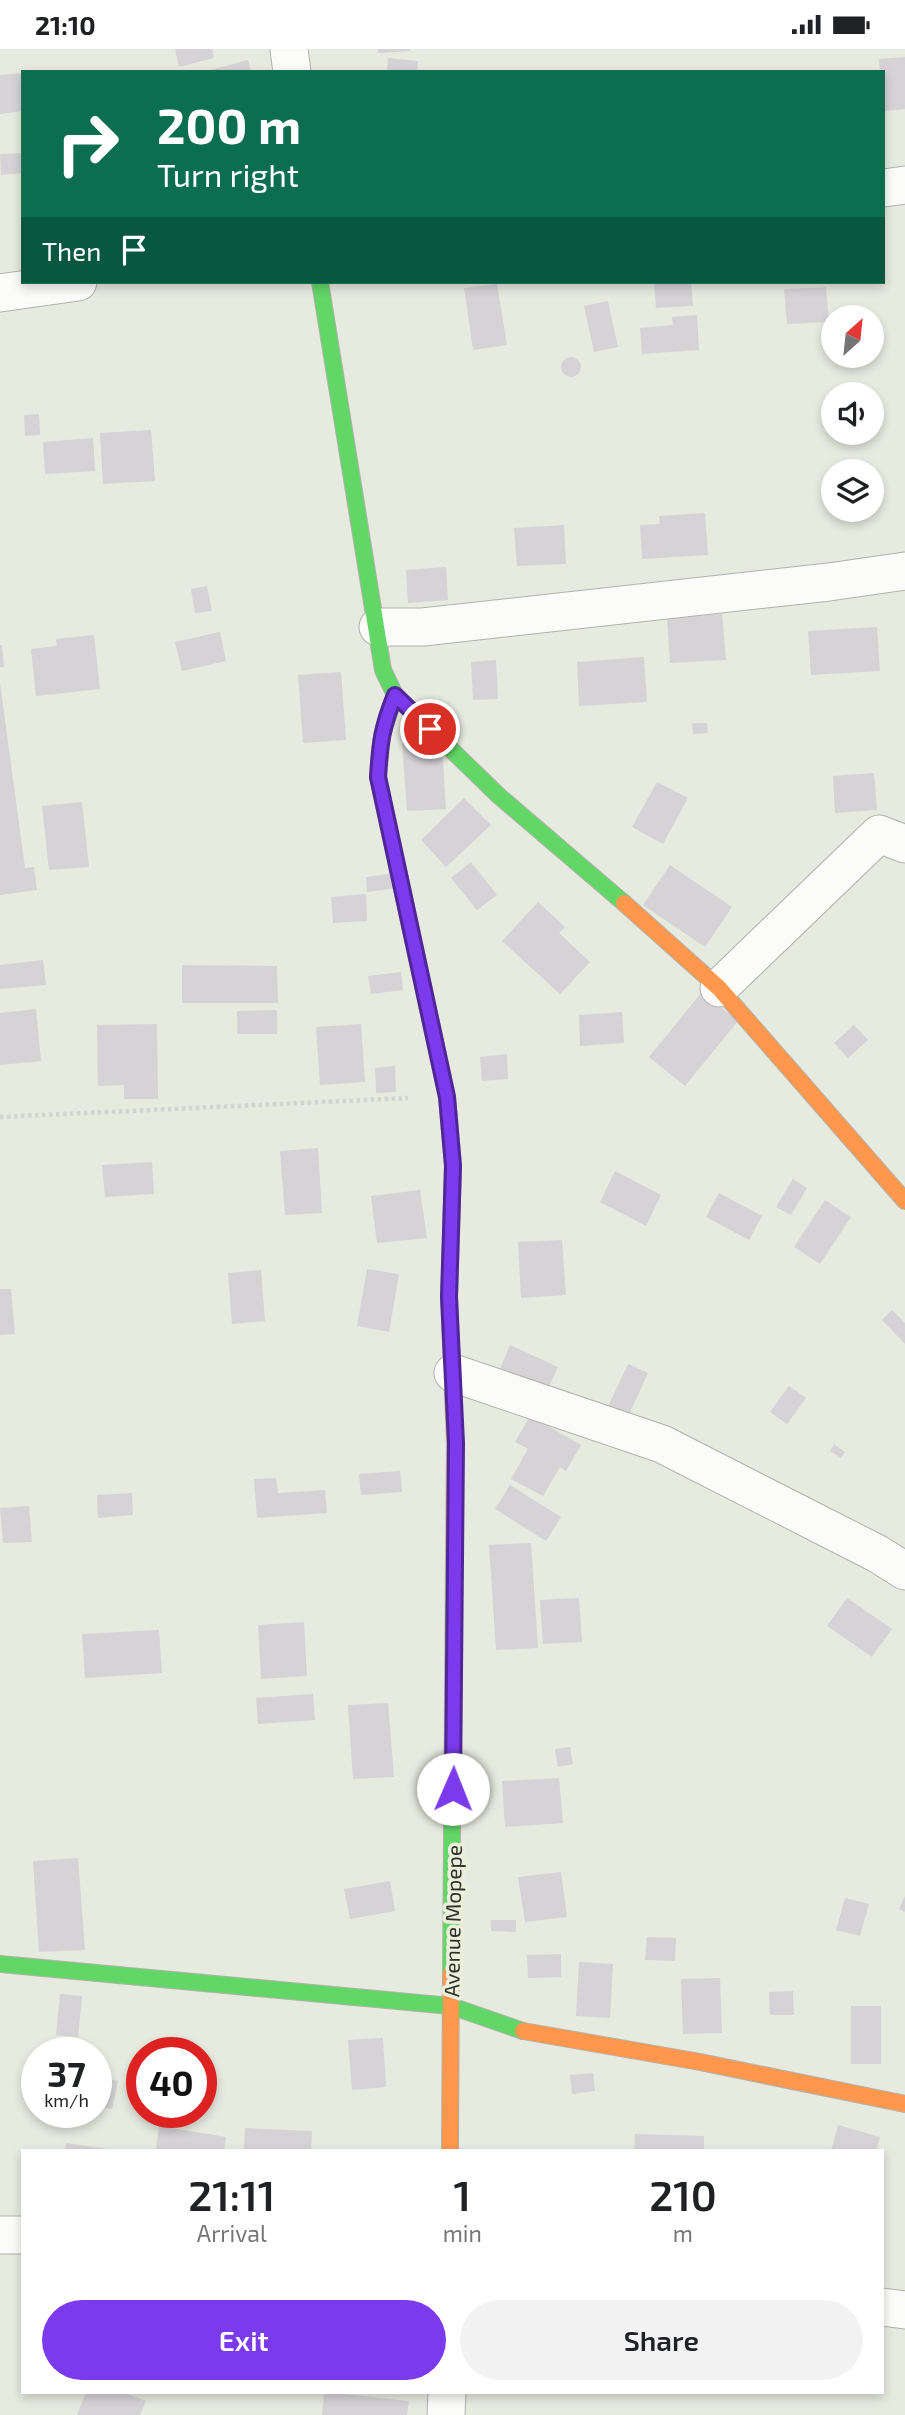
<!DOCTYPE html>
<style>
:root{--surface:#fff;--page:#f2f2f2;--text:#202124;--muted:#757577;--accent:#7c3aed}
body{margin:0;font-family:"Exo 2",sans-serif;background:var(--page);color:var(--text);height:100vh;display:flex;flex-direction:column;font-size:26px;white-space:nowrap}
*{box-sizing:border-box;margin:0}
p{font-size:23px;color:var(--muted)}
.icon{flex:none;width:38px;height:38px;fill:none;stroke:currentColor;stroke-width:2;stroke-linecap:round;stroke-linejoin:round}
.map{position:relative;flex:1;overflow:hidden}
.drawer{position:absolute;left:21px;top:2100px;width:863px;height:245px;display:flex;flex-direction:column;background:var(--surface);border-radius:0px;box-shadow:0 4px 10px #0003}
.drawer>*{flex:none}
.hud{position:absolute;left:21px;top:21px;width:864px;height:214px;border-radius:0px;box-shadow:0 4px 10px #0003;background:#0b6e4f;color:#fff;overflow:hidden}
.needle{width:46px;rotate:27deg}
.tools{position:absolute;left:821px;top:256px;display:grid;gap:14px}
.tools a{display:grid;place-items:center;width:63px;height:63px;border-radius:50%;background:var(--surface);box-shadow:0 4px 10px #0003;font-size:35px}
.speed{position:absolute;left:21px;top:1988px;display:flex;gap:14px;font-size:35px;font-weight:700;text-align:center}
.speed>*{display:grid;place-content:center;width:91px;height:91px;border-radius:50%;background:var(--surface);box-shadow:0 4px 10px #0003;line-height:1}
.speed small{font-size:18px;font-weight:400}
.speed .limit{border:10px solid #d22;background:#fff;color:#111}
.pin{position:absolute;display:grid;place-items:center;width:60px;height:60px;color:#fff;margin:-30px;border:4px solid #fff;border-radius:50%;box-shadow:0 2px 7px #0007}
.me{position:absolute;width:77px;margin:-38px;rotate:1deg;stroke-linejoin:round;filter:drop-shadow(0 0 5px #0008)}
.turn{display:flex;align-items:center;gap:24px;height:147px;padding:0 21px;font-size:32px}
.turn .icon{width:91px;height:91px;stroke-width:2.5}
.turn b{display:block;font-size:49px;line-height:60px}
.then{display:flex;align-items:center;height:66px;padding:0 21px;background:#0003;gap:14px;font-size:26px}
.eta{display:flex;justify-content:space-evenly;align-items:center;height:119px;text-align:center}
.eta b{font-size:42px;font-weight:600;line-height:49px}
.action{display:flex;gap:14px;margin-top:auto;padding:14px 21px}
.action a{flex:1;height:80px;border-radius:42px;background:var(--accent);color:#fff;font-size:28px;font-weight:600;line-height:80px;text-align:center}
.action a+a{background:var(--page);color:var(--text)}
.status{display:flex;justify-content:space-between;align-items:center;height:49px;padding:0 35px;background:var(--surface);direction:ltr}
.status svg{height:19px;fill:currentColor}
.map>svg:first-child{display:block}
.building{fill:#d5d3d5}
.lines{fill:none;stroke-linecap:round;stroke-linejoin:round}
.street-casing{stroke:#b1b2ab;stroke-width:39}
.fast-casing{stroke:#b1b2ab;stroke-width:18}
.slow-casing{stroke:#b1b2ab;stroke-width:18}
.path{stroke:#d3d4d1;stroke-width:4.5;stroke-dasharray:3.5 3.5;stroke-linecap:butt}
.street{stroke:#fbfcfa;stroke-width:37}
.fast{stroke:#63d668;stroke-width:16}
.slow{stroke:#ff974d;stroke-width:16}
.route-casing{stroke:#51269a;stroke-width:18}
.route{stroke:#7c3aed;stroke-width:12}
.labels{text-anchor:middle;dominant-baseline:central;stroke-width:7;stroke-linejoin:round;paint-order:stroke}
.street-label{font-size:21px;fill:#2f3029;stroke:#eaeedb}
</style>
<div class="status"><b>21:10</b><svg viewBox="0 0 49 12"><path d="M0 12V9h3v3zM5 12V6h3v6zM10 12V3h3v9zM15 12V0h3v12zM26 1h20v11H26zM47 4h2v5h-2z"/></svg></div>
<div class="map">
<svg width="905" height="2366" viewBox="0 0 905 2366">
<rect width="100%" height="100%" fill="#e7eadf"/>
<path class="building" d="M175,0H212L214,9L179,18Z
M378,0H410V2L378,4Z
M905,8V60L884,62V23H880L879,10Z
M388,9L418,12L417,23H387Z
M248,11L252,23H207V22Z
M23,24V62L0,65V26Z
M23,104V124L1,126L0,105Z
M654,233H691L693,257L656,259Z
M497,235L507,296L473,301L464,239Z
M826,238L829,273L787,275L784,240Z
M608,252L618,298L594,303L584,257Z
M697,266L699,301L642,305L640,279L673,276L672,268Z
M561 318a10 10 0 1 1 20 0a10 10 0 1 1-20 0Z
M39,365L40,386L25,387L24,366Z
M151,381L155,432L103,435L100,384Z
M93,389L95,422L45,425L43,393Z
M705,464L708,506L642,510L640,476L660,475L659,467Z
M564,476L566,515L517,517L514,479Z
M446,518L448,551L408,554L406,521Z
M207,537L212,562L195,564L191,540Z
M722,565L726,611L670,614L667,569Z
M877,578L880,622L811,626L808,582Z
M220,583L226,612L182,622L175,593Z
M94,586L100,640L36,647L31,600L57,597L56,590Z
M0,596H2L4,618H0Z
M644,608L647,653L579,657L577,613Z
M496,611L498,650L473,651L471,613Z
M341,623L346,691L303,694L298,626Z
M0,634L25,819L34,818L37,841L0,846Z
M692,674H707L708,684L693,685Z
M436,692L443,711L446,760L407,762L402,694Z
M874,724L877,761L835,764L833,727Z
M657,733L688,749L663,795L632,778Z
M464,749L491,776L446,818L421,791Z
M82,753L89,818L49,821L42,757Z
M471,813L497,846L477,861L451,829Z
M670,816L732,858L705,898L643,856Z
M396,824L398,839L367,843L366,828Z
M366,845L367,872L333,874L331,848Z
M538,853L565,878L559,884L590,913L560,945L502,892Z
M43,911L46,936L0,940V916Z
M182,916L277,917L278,954H182Z
M401,923L403,941L371,945L368,927Z
M702,943L738,972L685,1037L649,1008Z
M36,960L41,1012L0,1016V964Z
M277,961V985H237V962Z
M622,963L624,994L580,997L579,966Z
M157,975L158,1050H124V1036L98,1037L97,976Z
M361,975L365,1033L320,1036L316,978Z
M854,976L868,991L848,1009L834,994Z
M507,1005L508,1030L482,1032L480,1008Z
M395,1017L396,1043L376,1044L375,1019Z
M318,1099L322,1164L285,1166L280,1102Z
M152,1113L154,1145L105,1148L102,1116Z
M615,1122L661,1146L646,1177L600,1153Z
M793,1130L807,1139L791,1166L776,1158Z
M420,1141L427,1189L377,1194L371,1147Z
M719,1144L762,1167L749,1191L706,1168Z
M825,1151L851,1168L820,1215L794,1198Z
M562,1191L566,1246L521,1249L518,1193Z
M367,1220L399,1225L389,1283L357,1277Z
M261,1221L265,1272L232,1275L228,1224Z
M0,1240H11L15,1285L0,1286Z
M892,1261L905,1274V1295L882,1271Z
M510,1296L558,1318L547,1342L500,1320Z
M628,1315L648,1324L626,1372L606,1362Z
M789,1337L806,1349L787,1375L770,1363Z
M530,1367L581,1396L566,1422L560,1418L543,1447L511,1430L528,1400L515,1393Z
M834,1395L845,1403L841,1409L830,1402Z
M400,1422L402,1443L361,1446L359,1425Z
M276,1429L278,1444L325,1441L327,1464L257,1469L254,1430Z
M510,1436L561,1468L546,1492L495,1460Z
M132,1444L133,1466L98,1469L97,1446Z
M29,1457L32,1493L3,1494L0,1459Z
M531,1494L538,1599L496,1601L489,1496Z
M579,1549L582,1593L543,1595L540,1551Z
M847,1549L892,1580L872,1608L827,1577Z
M304,1573L307,1627L261,1630L258,1576Z
M159,1581L162,1624L85,1629L82,1585Z
M313,1645L315,1671L258,1675L256,1649Z
M388,1654L394,1728L353,1730L348,1656Z
M570,1698L573,1715L558,1718L555,1700Z
M559,1729L563,1774L505,1778L502,1732Z
M78,1809L85,1901L39,1903L33,1812Z
M561,1823L567,1868L525,1873L518,1828Z
M390,1832L395,1862L350,1870L344,1840Z
M905,1847V1863L899,1860Z
M845,1849L869,1855L860,1887L836,1881Z
M491,1871H516V1883L491,1882Z
M647,1888L676,1889L675,1912L645,1911Z
M561,1905V1928L528,1929L527,1906Z
M579,1913L613,1915L610,1969L576,1967Z
M720,1929L722,1984L683,1985L681,1930Z
M793,1942L794,1966H770L769,1943Z
M60,1945L82,1947L78,1988L56,1986Z
M851,1957H881V2015H851Z
M383,1989L386,2038L352,2041L348,1991Z
M593,2024L595,2042L572,2045L570,2026Z
M96,2027L118,2032L112,2060L96,2057Z
M838,2076L880,2088L876,2102H831Z
M159,2077L226,2088L224,2102H156Z
M245,2079L312,2082L311,2102H244Z
M635,2085L704,2087V2102H634Z
M66,2094L107,2100L106,2102H65Z
M86,2343H123L146,2352L140,2366H77Z
M324,2343L409,2352L407,2366H322Z"/>
<g class="lines">
<g class="street-casing">
<path id="street" d="M289,0L292,23
M884,139L905,136
M0,244L78,233
M378,578H423L829,533L905,522
M719,939L879,785L905,795
M453,1324L662,1395L878,1505L905,1522
M0,2186H23
M882,2258L905,2261
M446,2366L447,2343"/>
</g>
<g class="fast-casing">
<path id="fast" d="M320,233L383,621L395,646L499,747L624,854
M395,646L382,686L378,728L447,1048L453,1117L451,1189
M0,1915L451,1957L523,1982
M451,1925L454,1509"/>
</g>
<g class="slow-casing">
<path id="slow" d="M624,854L719,939L905,1152
M451,1189L449,1248L455,1394L454,1509
M523,1982L700,2013L905,2055
M450,2102L451,1925"/>
</g>
<path class="path" d="M0,1068L408,1049"/>
<use href="#street" class="street"/>
<use href="#fast" class="fast"/>
<use href="#slow" class="slow"/>
</g>
<g class="lines">
<g class="route-casing">
<path id="route" d="M430,680L395,646C382,678 380,694 378,728L447,1048L453,1117L449,1248L456,1394L453,1740"/>
</g>
<use href="#route" class="route"/>
</g>
<g class="labels">
<g class="street-label">
<text transform="translate(452 1872) rotate(-89)">Avenue Mopepe</text>
</g>
</g>
</svg>
<div class="tools">
<a><svg class="needle" viewBox="-14 -14 28 28"><path d="M0-13l5 13h-10z" fill="#e53935"/><path d="M0 13l5-13h-10z" fill="#757577"/></svg></a>
<a><svg class="icon" aria-label="sound" viewBox="0 0 24 24"><path d="M4 9h4l5-4v14l-5-4H4zM17 9q2 3 0 6"/></svg></a>
<a><svg class="icon" aria-label="layers" viewBox="0 0 24 24"><path d="M12 4l9 5-9 5-9-5zM3 14l9 5 9-5"/></svg></a>
</div>
<div class="speed"><div>37<small>km/h</small></div><div class="limit">40</div></div>
<div class="pin" style="left:430px;top:680px;background:#d93025"><svg class="icon" aria-label="arrive" viewBox="0 0 24 24"><path d="M6 21V4h12l-3 4 3 4H6"/></svg></div>
<svg class="me" style="left:453px;top:1740px" viewBox="-20 -20 40 40"><circle r="19" fill="#fff"/><path d="M0-13L10 11 0 6-10 11z" fill="#7c3aed"/></svg>
<div class="hud">
<div class="turn"><svg class="icon" aria-label="right" viewBox="0 0 24 24"><path d="M7 20v-9h11M14 6l5 5-5 5"/></svg><div><b>200 m</b>Turn right</div></div>
<div class="then">Then<svg class="icon" aria-label="arrive" viewBox="0 0 24 24"><path d="M6 21V4h12l-3 4 3 4H6"/></svg></div>
</div>
<section class="drawer">
<div class="eta">
<div><b>21:11</b><p>Arrival</p></div>
<div><b>1</b><p>min</p></div>
<div><b>210</b><p>m</p></div>
</div>
<div class="action"><a>Exit</a><a>Share</a></div>
</section>
</div>
